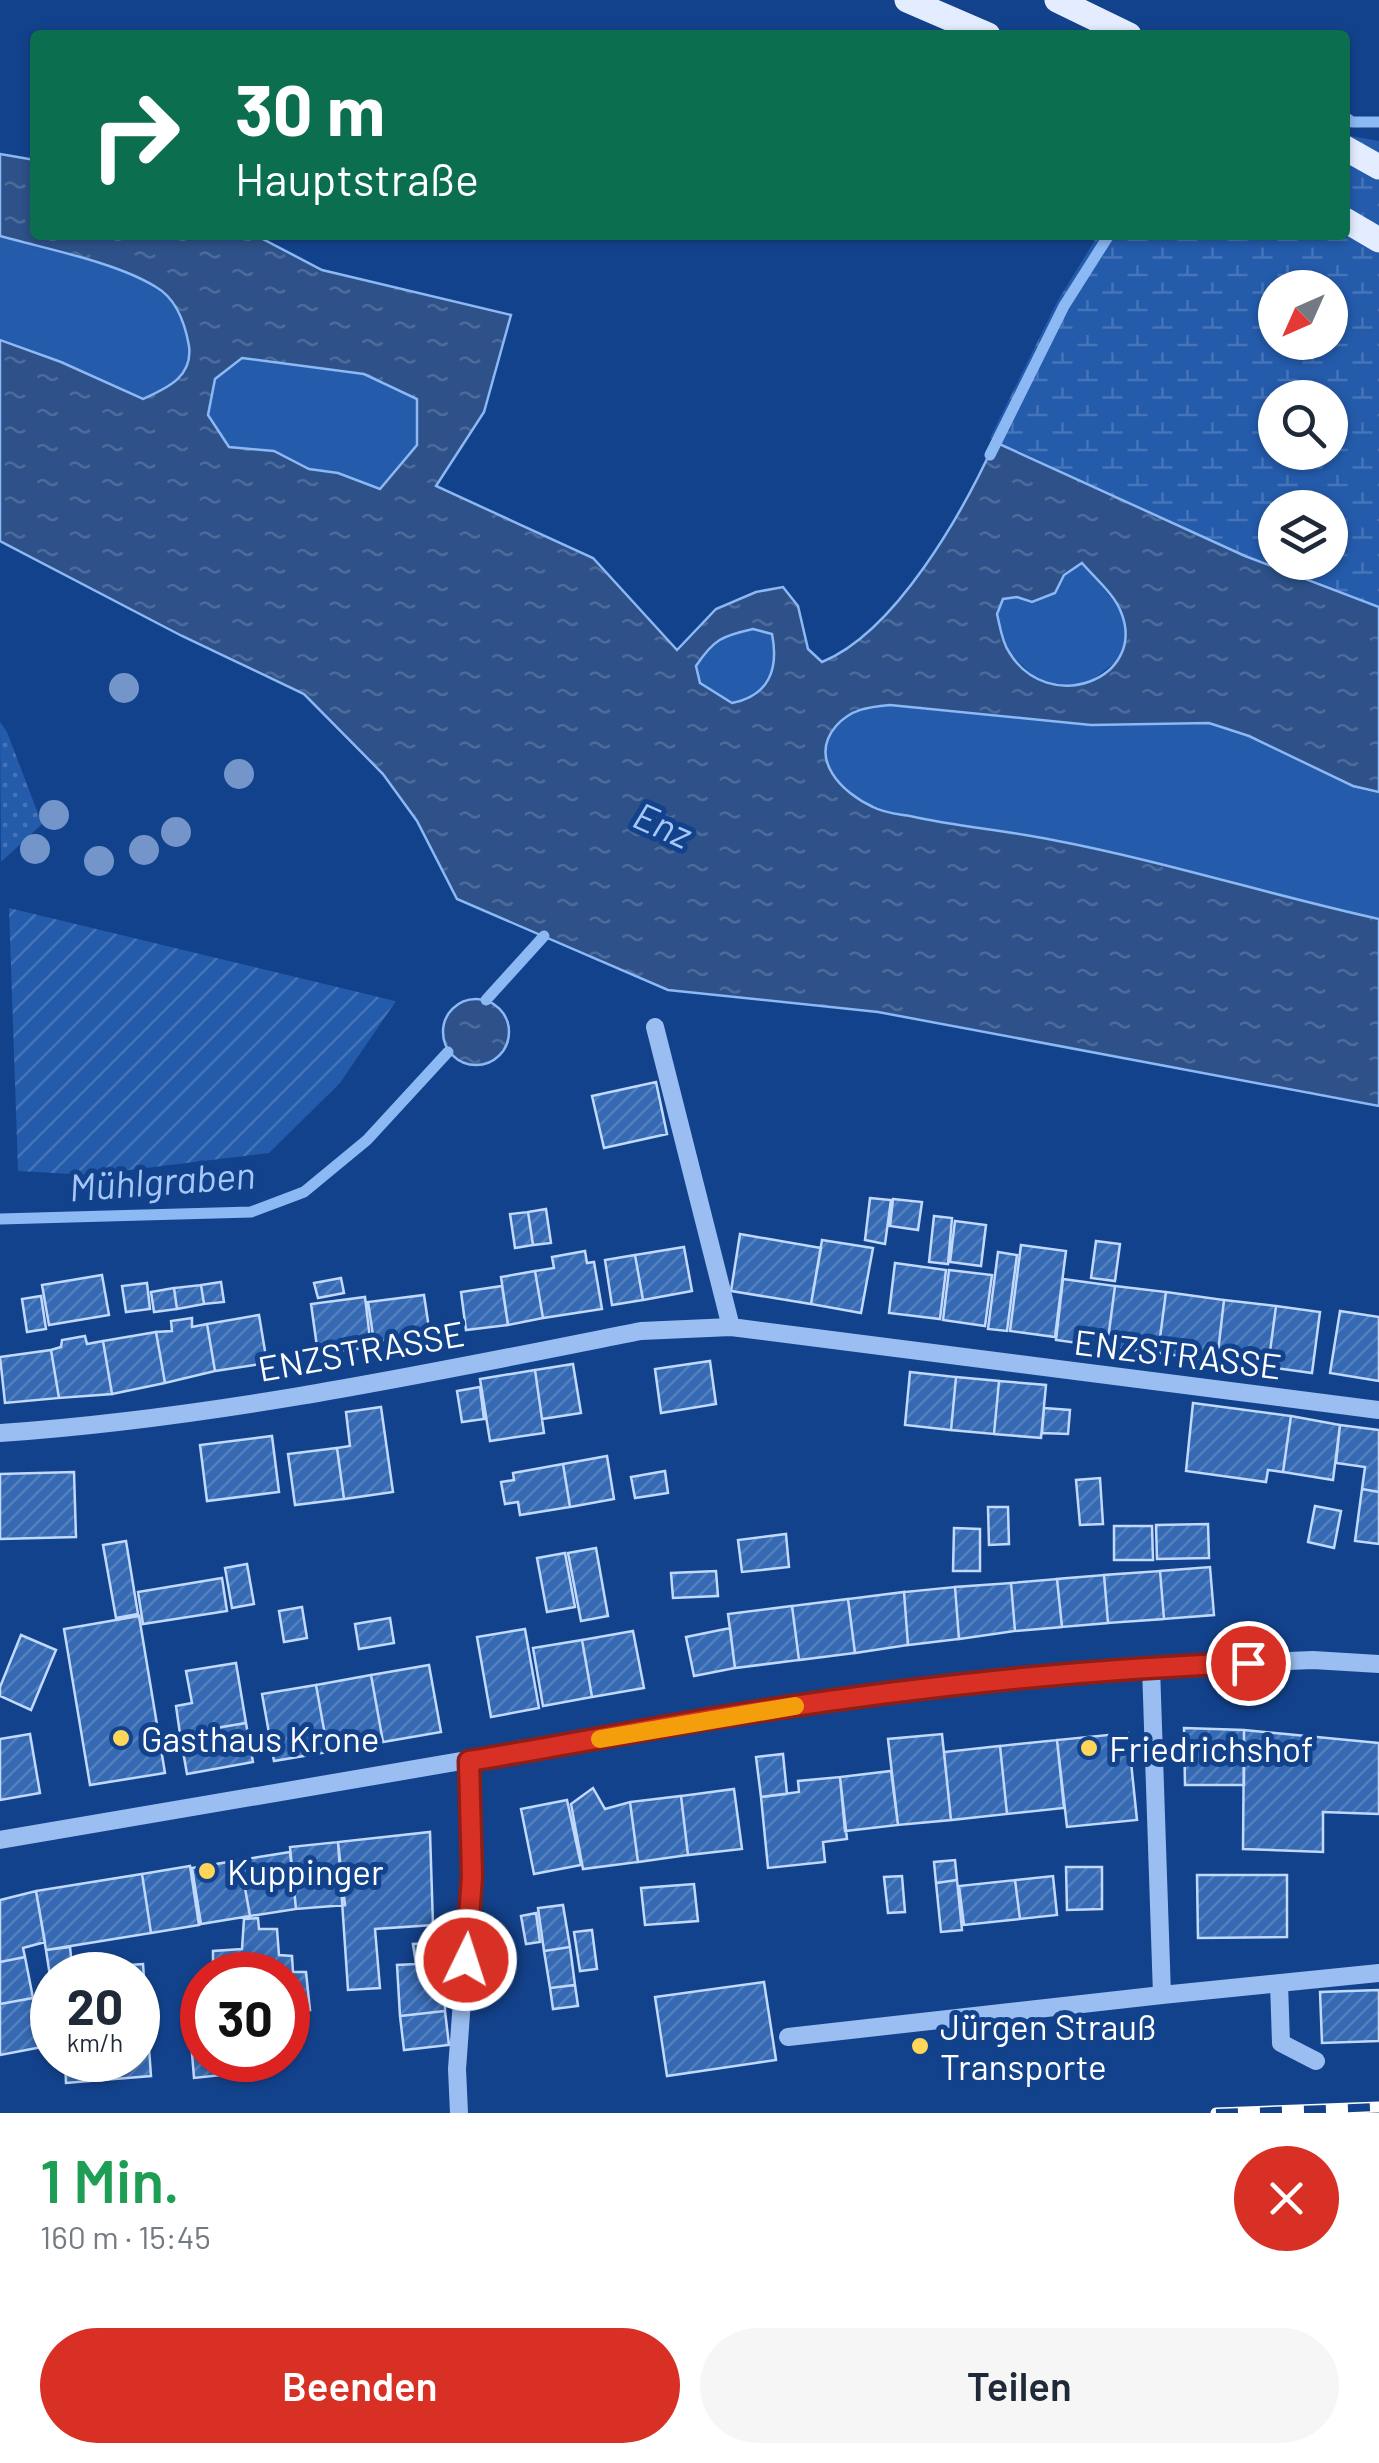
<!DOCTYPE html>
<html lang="de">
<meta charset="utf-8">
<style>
:root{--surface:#fff;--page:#f6f6f7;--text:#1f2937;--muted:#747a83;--accent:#d93025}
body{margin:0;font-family:Barlow,sans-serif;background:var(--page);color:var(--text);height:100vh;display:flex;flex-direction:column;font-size:38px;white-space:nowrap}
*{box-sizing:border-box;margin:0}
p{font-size:32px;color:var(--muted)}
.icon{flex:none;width:55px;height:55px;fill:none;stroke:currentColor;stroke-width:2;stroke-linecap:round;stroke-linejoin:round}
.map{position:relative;height:2113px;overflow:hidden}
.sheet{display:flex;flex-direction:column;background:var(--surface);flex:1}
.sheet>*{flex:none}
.banner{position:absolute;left:30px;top:30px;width:1320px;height:210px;border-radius:10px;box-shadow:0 2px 8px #0004;background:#0b6e4f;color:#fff;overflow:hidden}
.needle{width:65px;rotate:225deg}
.tools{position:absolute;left:1258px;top:270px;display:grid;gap:20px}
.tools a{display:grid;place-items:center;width:90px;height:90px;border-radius:50%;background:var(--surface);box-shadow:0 2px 8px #0004;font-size:50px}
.speed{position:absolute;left:30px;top:1952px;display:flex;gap:20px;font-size:50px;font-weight:700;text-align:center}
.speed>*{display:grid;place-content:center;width:130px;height:130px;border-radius:50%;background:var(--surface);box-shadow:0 2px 8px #0004;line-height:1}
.speed small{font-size:25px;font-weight:400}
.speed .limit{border:15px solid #d22;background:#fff;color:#111}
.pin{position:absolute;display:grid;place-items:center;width:85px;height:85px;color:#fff;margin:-42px;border:5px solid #fff;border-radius:50%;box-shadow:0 2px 10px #0007}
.me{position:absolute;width:110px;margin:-55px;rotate:4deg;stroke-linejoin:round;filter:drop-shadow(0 0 8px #0008)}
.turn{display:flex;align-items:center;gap:35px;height:210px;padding:0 40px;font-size:45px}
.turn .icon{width:130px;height:130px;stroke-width:2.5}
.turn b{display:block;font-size:70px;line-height:85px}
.round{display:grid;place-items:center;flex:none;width:105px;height:105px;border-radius:52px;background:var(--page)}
.overview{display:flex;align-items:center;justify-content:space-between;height:170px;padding:0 40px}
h1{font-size:60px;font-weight:600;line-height:75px;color:#1e9e55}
.cta{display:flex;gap:20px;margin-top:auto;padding:20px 40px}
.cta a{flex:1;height:115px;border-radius:60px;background:var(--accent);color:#fff;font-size:40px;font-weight:600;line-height:115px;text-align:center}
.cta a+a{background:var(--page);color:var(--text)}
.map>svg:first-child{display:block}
.grass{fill:#245bab}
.wetland{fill:url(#wetland-marsh);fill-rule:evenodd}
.park{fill:url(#park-dots)}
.garden{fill:url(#garden-furrows)}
.water{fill:url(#water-ripples);stroke:#8cb8f4;stroke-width:2.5;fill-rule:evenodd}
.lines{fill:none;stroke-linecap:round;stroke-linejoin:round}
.stream{stroke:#8cb8f4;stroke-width:11}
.building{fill:url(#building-hatch);stroke:#c1d9fc;stroke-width:2.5}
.minor{stroke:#9abef1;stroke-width:18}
.major{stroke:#e4edff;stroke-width:25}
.rail-casing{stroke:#fff;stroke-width:11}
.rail{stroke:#13428c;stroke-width:8;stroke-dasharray:22;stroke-linecap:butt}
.tree{fill:#7395ca}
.route-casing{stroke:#8d1f18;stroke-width:25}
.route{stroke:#d93025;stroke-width:18}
.slow{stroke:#f59e0b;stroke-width:18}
.poi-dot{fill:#ffd65a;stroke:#13428c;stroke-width:4}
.labels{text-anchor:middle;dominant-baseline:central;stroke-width:10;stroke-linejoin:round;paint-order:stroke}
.street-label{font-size:35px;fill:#fff;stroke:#13428c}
.poi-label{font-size:35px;fill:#fff;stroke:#13428c;text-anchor:start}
.water-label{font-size:38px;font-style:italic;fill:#a6c8f8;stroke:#13428c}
</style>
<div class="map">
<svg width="1379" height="2113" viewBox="0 0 1379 2113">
<defs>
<pattern id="wetland-marsh" width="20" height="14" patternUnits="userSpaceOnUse" patternTransform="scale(2.5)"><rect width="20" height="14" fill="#245bab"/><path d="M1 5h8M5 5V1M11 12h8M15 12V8" fill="none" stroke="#4574b8"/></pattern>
<pattern id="park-dots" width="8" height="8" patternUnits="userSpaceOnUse" patternTransform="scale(2.5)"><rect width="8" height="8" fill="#245bab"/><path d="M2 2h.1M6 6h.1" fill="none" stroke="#4574b8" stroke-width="1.8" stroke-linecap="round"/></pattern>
<pattern id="garden-furrows" width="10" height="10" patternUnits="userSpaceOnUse" patternTransform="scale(2.5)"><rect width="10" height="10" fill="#245bab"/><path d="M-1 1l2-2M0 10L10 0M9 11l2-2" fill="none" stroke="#4574b8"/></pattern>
<pattern id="water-ripples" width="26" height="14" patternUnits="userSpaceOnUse" patternTransform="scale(2.5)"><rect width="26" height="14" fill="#2d5188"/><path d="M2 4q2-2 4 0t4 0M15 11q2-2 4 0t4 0" fill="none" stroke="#4c6b9a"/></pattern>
<pattern id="building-hatch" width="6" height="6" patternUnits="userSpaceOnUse" patternTransform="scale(2.5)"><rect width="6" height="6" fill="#3669b3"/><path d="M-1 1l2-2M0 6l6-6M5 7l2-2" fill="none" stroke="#5480be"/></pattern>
</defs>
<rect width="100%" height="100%" fill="#13428c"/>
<path class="grass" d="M0,236C48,250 114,260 156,287C177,299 185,323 189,346C193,377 167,387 143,399L61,362L0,340Z
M242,358L364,374L417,399V445L380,489L338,473L309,469L274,451L229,447L208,416L214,379Z
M1082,563L1121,610L1126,638L1118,660L1086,685L1061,688L1039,682L1009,652L997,614L1003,599C1031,594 1059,579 1082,563Z
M753,629L772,634C779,669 770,695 732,703L700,682L695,666C714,639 722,636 753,629Z
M890,705L1091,725L1209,723L1249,736L1353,786L1379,792V919L875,809C858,797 837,786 827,767C815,743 838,719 859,709C867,705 880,706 890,705Z"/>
<path class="wetland" d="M1345,135L1379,141V607L1245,556L990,438L1057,302L1098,235H1345ZM1275,288H1330V342H1275ZM1275,398H1330V452H1275ZM1275,508H1330V562H1275Z"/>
<path class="park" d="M0,722L7,732L42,824L1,862Z"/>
<path class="garden" d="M9,908L395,1001H396L340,1083L269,1153L89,1175L18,1171Z"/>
<path class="water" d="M0,154L35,160V235H255L322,270L511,315L484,412L436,486L593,558L677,650L716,609L756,592L783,587L798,606L808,649L822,662C896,632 963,512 995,442L1245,556L1379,607V792L1353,786L1249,736L1209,723L1091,725L890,705C868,707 851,709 836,726C808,759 842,793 873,807C884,813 898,814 910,816C958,827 1006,830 1053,840C1163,861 1270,895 1379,919V1106L878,1012L668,990L457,899L417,821L383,774L304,694L182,636L0,541V340L61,362L143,399C167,388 193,377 189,346C185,323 177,299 156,287C116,262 46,249 0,236ZM242,358L364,374L417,399V445L380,489L338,473L309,469L274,451L229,447L208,415L215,379ZM1082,563C1094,577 1115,595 1121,612C1148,679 1048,717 1009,652C1002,642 1000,626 997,614L1003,599L1017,597L1032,602L1055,593L1064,575ZM753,629L772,634C779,669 769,696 732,703L700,683L696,666C714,639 722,636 753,629Z
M443 1032a33 33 0 1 1 66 0a33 33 0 1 1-66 0Z"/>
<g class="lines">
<path class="stream" d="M1345,117L1352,122H1379
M990,455L1064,306L1109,235
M486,1000L544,936
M0,1219L251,1212L304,1192L367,1140L448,1052"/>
</g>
<path class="building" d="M656,1082L667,1134L604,1148L592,1096Z
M870,1198L891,1200L885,1244L865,1240Z
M893,1199L922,1202L918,1230L890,1226Z
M546,1209L551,1243L533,1245L528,1212Z
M528,1212L533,1245L515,1248L510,1214Z
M934,1216L952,1218L948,1264L929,1262Z
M955,1221L986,1225L981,1266L950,1262Z
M740,1234L821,1248L811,1304L731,1291Z
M822,1240L873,1248L861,1313L811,1304Z
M1096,1241L1120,1244L1115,1281L1091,1278Z
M1021,1245L1066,1251L1055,1337L1010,1331Z
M684,1247L692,1291L643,1300L635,1255Z
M585,1251L587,1263L594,1262L602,1309L543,1318L535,1271L554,1268L552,1257Z
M998,1252L1017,1255L1007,1331L988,1329Z
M635,1255L643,1300L612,1305L605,1260Z
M895,1263L946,1270L940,1319L889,1313Z
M949,1270L992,1275L985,1326L943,1320Z
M535,1271L543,1318L508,1325L501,1277Z
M102,1275L109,1315L49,1325L42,1285Z
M341,1278L344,1293L318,1298L314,1283Z
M1063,1279L1115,1286L1107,1347L1056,1340Z
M221,1282L224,1302L204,1304L201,1285Z
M147,1283L150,1309L126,1312L122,1286Z
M201,1285L204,1304L177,1309L174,1288Z
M502,1286L508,1325L466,1330L461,1292Z
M1115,1286L1166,1292L1158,1353L1107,1347Z
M174,1288L177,1309L154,1312L151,1292Z
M1166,1292L1224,1300L1217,1361L1158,1353Z
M424,1295L430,1335L374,1342L368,1302Z
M41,1296L46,1329L27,1332L22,1299Z
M365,1297L371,1347L318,1354L311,1304Z
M1224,1300L1276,1306L1268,1367L1217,1361Z
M1276,1306L1320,1312L1312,1373L1268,1367Z
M1340,1311L1379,1317V1381L1330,1373Z
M259,1315L267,1363L215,1371L207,1324Z
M192,1318V1327L207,1324L215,1371L165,1383L156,1332L172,1331L171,1321Z
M156,1332L165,1383L112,1394L103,1341Z
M85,1336L87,1344L103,1341L112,1394L59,1398L51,1350L61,1347L62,1340Z
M51,1350L59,1398L5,1403L0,1357Z
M710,1361L716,1404L661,1413L655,1369Z
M573,1364L581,1413L542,1419L535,1370Z
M535,1370L544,1433L490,1441L480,1379Z
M910,1372L956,1377L951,1430L905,1425Z
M956,1377L999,1381L994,1434L951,1430Z
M999,1381L1046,1385L1041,1438L994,1434Z
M480,1387L484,1419L462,1422L457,1391Z
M1193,1403L1291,1416L1283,1472L1268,1470L1266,1482L1186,1471Z
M381,1407L393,1492L344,1499L337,1448L350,1446L346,1412Z
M1044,1408L1070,1410L1068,1434L1042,1433Z
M1291,1416L1340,1425L1333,1480L1283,1472Z
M1340,1425L1379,1430V1492L1362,1489L1365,1467L1336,1463Z
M272,1436L279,1492L207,1501L200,1445Z
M337,1448L344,1499L295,1505L288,1454Z
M607,1456L614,1499L570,1507L563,1464Z
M563,1464L570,1507L520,1515L518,1502L505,1504L501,1482L514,1480L513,1473Z
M665,1471L668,1493L635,1498L631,1477Z
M74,1472L76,1537L0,1539V1474Z
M1100,1478L1103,1524L1080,1525L1076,1480Z
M1362,1489L1379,1492V1544L1355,1541Z
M1315,1506L1341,1511L1334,1548L1308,1542Z
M988,1507H1008L1009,1544L989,1545Z
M1208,1524L1209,1558L1157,1559L1156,1525Z
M1114,1526H1152L1153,1560H1114Z
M954,1528L980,1529V1571H953Z
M786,1534L789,1567L742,1572L738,1540Z
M126,1541L138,1614L116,1618L103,1545Z
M596,1548L608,1616L581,1621L568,1553Z
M565,1553L575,1607L547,1612L537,1558Z
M247,1564L254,1604L232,1608L225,1568Z
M1210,1567L1214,1615L1164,1619L1160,1571Z
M716,1571L718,1596L673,1598L671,1573Z
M1160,1571L1164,1619L1108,1623L1104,1575Z
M1104,1575L1108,1623L1062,1627L1057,1579Z
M222,1578L227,1611L143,1624L138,1592Z
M1057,1579L1062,1627L1015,1631L1011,1583Z
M1011,1583L1015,1631L959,1639L955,1587Z
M955,1587L959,1639L908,1645L904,1592Z
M904,1592L908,1645L855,1653L848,1599Z
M848,1599L855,1653L799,1660L792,1606Z
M792,1606L799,1660L735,1668L728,1614Z
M302,1607L307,1638L284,1642L279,1611Z
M139,1616L165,1773L90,1785L64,1629Z
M390,1618L394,1643L359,1649L355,1624Z
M730,1628L735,1668L694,1676L686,1637Z
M525,1629L539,1708L491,1717L477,1637Z
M633,1631L644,1688L592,1697L582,1640Z
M21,1635L56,1650L31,1710L0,1696V1687Z
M582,1640L592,1697L543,1706L533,1648Z
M236,1663L246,1723L180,1734L176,1706L192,1703L186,1671Z
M429,1665L441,1732L383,1742L371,1675Z
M371,1675L383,1742L328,1752L316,1685Z
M316,1685L328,1752L274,1761L262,1694Z
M246,1723L253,1762L187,1774L180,1734Z
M1184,1728L1244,1730V1785H1185Z
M1244,1730L1379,1743V1814L1323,1812V1852L1243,1849Z
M1128,1733L1137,1820L1067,1827L1057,1740Z
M30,1734L40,1793L0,1800V1739Z
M942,1734L951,1820L898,1825L888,1739Z
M1057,1740L1064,1808L1007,1814L1000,1746Z
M1000,1746L1007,1814L951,1820L944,1752Z
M783,1754L787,1794L761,1797L756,1757Z
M891,1771L898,1825L845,1831L840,1777Z
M840,1777L847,1839L823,1842L825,1862L768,1868L761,1797L799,1792L798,1781Z
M593,1788L605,1809L630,1802L638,1862L583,1869L571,1804Z
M734,1789L742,1849L688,1855L681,1796Z
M681,1796L688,1855L638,1862L630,1802Z
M567,1800L581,1865L534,1874L521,1809Z
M430,1832L433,1925L375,1929L380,1988L348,1990L338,1842Z
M338,1842L345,1905L296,1909L290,1847Z
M290,1852L296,1909L250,1916L240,1860Z
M240,1860L250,1916L201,1924L192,1868Z
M955,1860L957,1880L936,1883L934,1862Z
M190,1866L199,1925L151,1933L142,1874Z
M1066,1867H1102V1909L1067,1910Z
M142,1874L151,1933L46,1950L36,1891Z
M1197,1875H1287V1937L1198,1938Z
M902,1876L905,1912L888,1913L884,1877Z
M1053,1876L1057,1915L1020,1919L1015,1880Z
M957,1880L962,1930L941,1932L936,1883Z
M1015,1880L1020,1919L964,1925L959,1886Z
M694,1884L698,1921L645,1925L641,1888Z
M36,1891L45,1942L23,1948L25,1957L0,1962V1900Z
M563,1905L570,1947L544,1951L538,1908Z
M536,1913L540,1942L526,1944L521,1916Z
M258,1918L259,1929H277L279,1955L292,1956L293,1972H306L310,2010L288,2012V1975H240L241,1965L213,1968V1951L242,1949L244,1919Z
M592,1930L597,1969L580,1971L574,1932Z
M446,1942L445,2011L400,2016L397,1965L416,1964L413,1944Z
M70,1947L73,1975H52V1989L46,1950Z
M570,1947L575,1985L550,1988L544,1951Z
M25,1957L33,1998L0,2004V1962Z
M143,1964L151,2076L66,2083L65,2060H138V1975H115V1966Z
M764,1982L776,2060L667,2076L655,1997Z
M575,1985L578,2006L553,2009L550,1988Z
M42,1989L52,1990V2057Z
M1379,1990V2041L1322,2043L1320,1992Z
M33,1998L42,2047L0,2055V2004Z
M445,2011L449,2045L404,2050L400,2016Z
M202,2040V2060H280L281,2069L194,2078L191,2041Z"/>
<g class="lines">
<path class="minor" d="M655,1027L731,1327
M0,1433C216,1418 430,1373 641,1331L731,1327L1379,1410
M1151,1667L1162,1995L1379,1973
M0,1840L742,1713L900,1692L1151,1667L1313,1660L1379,1664
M1279,1983L1281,2043L1316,2061
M788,2037L1162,1995
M459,2113L457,2069L471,1877L469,1761"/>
<path class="major" d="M907,0L988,35
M1057,0L1129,35
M1345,148L1379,167
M1345,220L1379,240"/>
<g class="rail-casing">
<path id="rail" d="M1216,2113L1379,2107"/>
</g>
<use href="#rail" class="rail"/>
</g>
<g class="tree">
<circle cx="124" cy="688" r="15"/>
<circle cx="239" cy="774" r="15"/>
<circle cx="54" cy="815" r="15"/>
<circle cx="176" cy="832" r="15"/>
<circle cx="35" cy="849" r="15"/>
<circle cx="144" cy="850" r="15"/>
<circle cx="99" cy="861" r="15"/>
</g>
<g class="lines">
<g class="route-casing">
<path id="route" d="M466,1960L472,1876L469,1761C562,1746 654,1727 747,1713C913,1687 1080,1669 1248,1663"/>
</g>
<use href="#route" class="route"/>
<path class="slow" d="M600,1739L795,1706"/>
</g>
<g class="poi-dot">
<circle cx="121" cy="1738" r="10"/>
<circle cx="1089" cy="1748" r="10"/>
<circle cx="207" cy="1871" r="10"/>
<circle cx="920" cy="2046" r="10"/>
</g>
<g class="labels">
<g class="street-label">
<text transform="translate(361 1350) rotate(-10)">ENZSTRASSE</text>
<text transform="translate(1178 1353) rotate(7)">ENZSTRASSE</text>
</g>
<g class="poi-label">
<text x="141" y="1738">Gasthaus Krone</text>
<text x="1109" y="1748">Friedrichshof</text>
<text x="227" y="1871">Kuppinger</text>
<text x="940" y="2026">Jürgen Strauß<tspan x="940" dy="40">Transporte</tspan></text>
</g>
<g class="water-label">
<text transform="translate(663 824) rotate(24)">Enz</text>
<text transform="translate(162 1180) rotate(-4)">Mühlgraben</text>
</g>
</g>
</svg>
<div class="tools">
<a><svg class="needle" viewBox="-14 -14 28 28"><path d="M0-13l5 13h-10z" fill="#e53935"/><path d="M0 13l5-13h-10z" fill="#747a83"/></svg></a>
<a><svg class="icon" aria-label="search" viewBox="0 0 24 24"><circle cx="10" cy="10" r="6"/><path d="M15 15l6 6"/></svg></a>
<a><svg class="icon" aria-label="layers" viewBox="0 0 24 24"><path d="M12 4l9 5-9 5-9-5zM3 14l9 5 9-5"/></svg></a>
</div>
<div class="speed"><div>20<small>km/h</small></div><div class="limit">30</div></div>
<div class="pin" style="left:1248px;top:1663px;background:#d93025"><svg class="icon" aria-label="arrive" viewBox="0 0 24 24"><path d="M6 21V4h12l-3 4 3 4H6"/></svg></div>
<svg class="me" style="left:466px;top:1960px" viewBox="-20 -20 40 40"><circle r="17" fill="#d93025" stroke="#fff" stroke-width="3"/><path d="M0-11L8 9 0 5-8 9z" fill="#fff"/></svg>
<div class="banner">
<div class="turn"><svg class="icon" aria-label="right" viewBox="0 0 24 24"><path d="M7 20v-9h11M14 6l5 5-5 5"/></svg><div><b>30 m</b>Hauptstraße</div></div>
</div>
</div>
<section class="sheet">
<div class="overview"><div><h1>1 Min.</h1><p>160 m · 15:45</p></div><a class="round" style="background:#d93025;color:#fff"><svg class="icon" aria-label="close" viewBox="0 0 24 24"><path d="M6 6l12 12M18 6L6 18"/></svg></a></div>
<div class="cta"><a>Beenden</a><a>Teilen</a></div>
</section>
